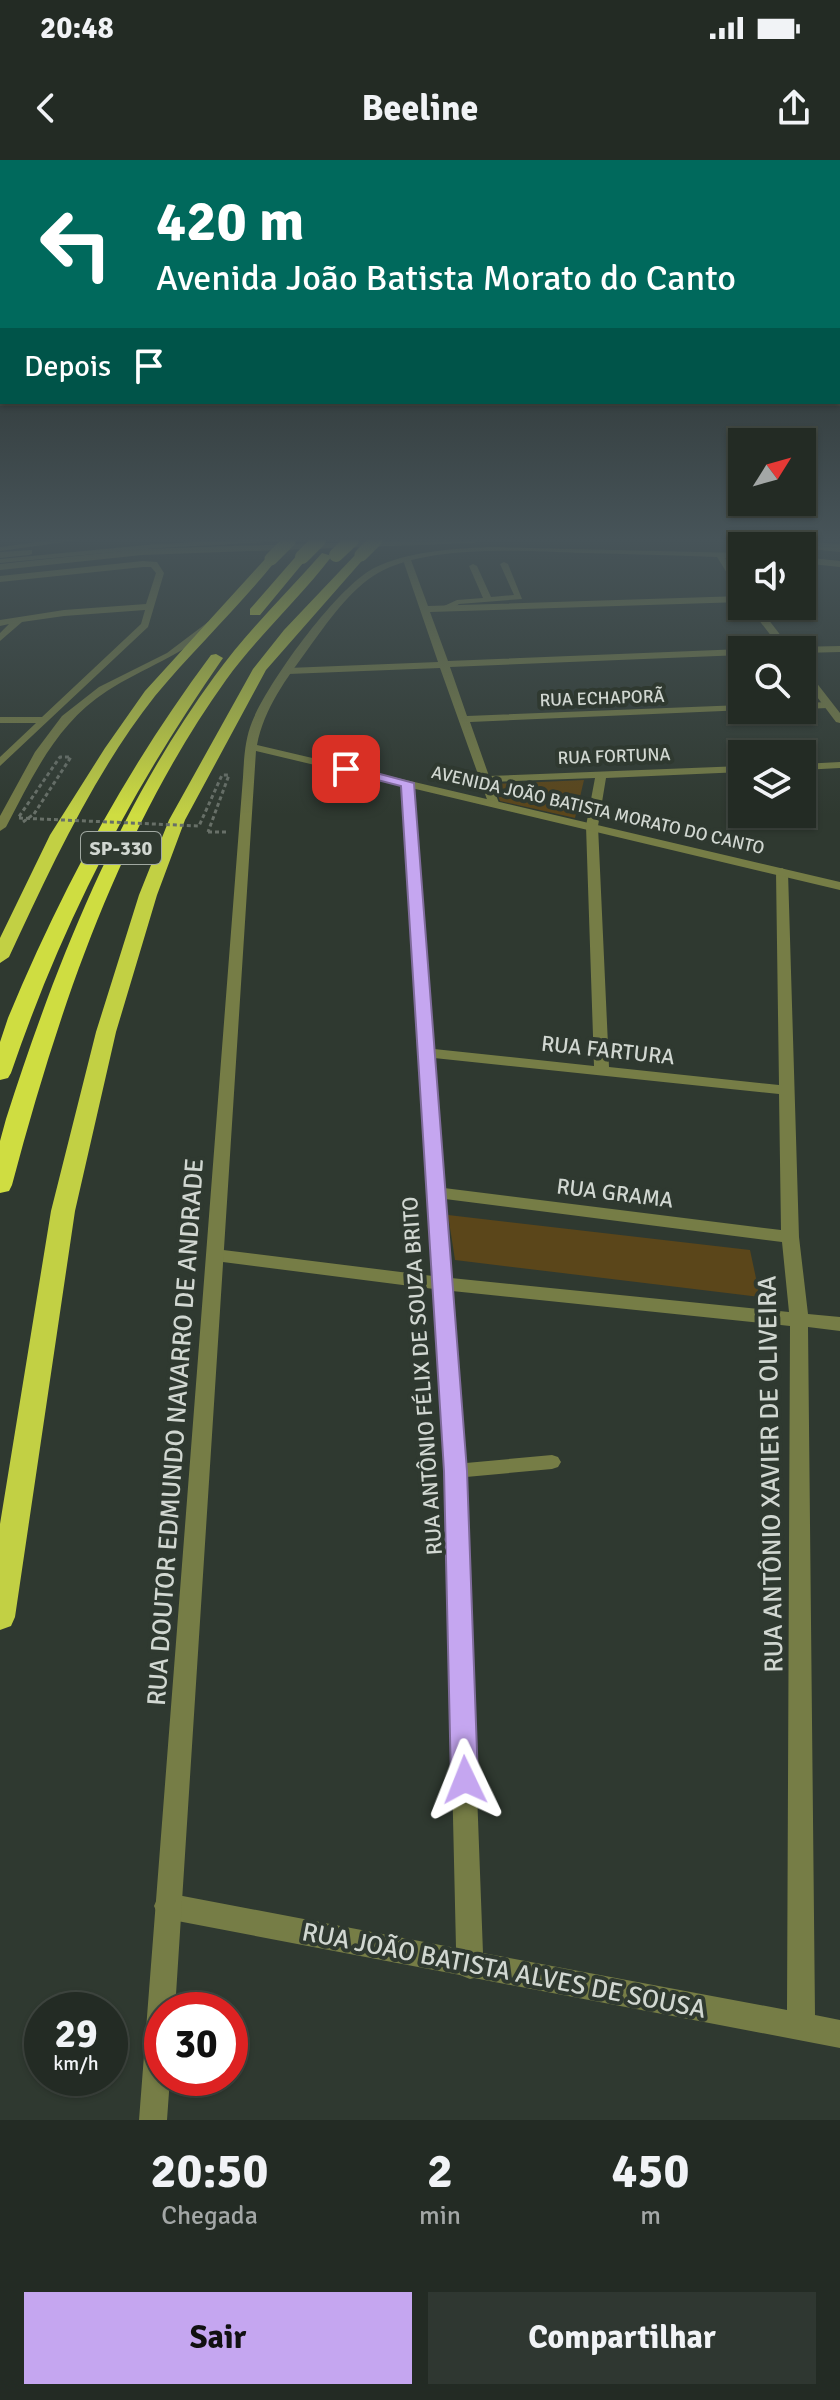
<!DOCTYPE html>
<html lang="pt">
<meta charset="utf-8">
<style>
:root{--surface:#232b24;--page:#2f3731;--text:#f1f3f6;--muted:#a3a7a6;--line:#404741;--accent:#c5a6f0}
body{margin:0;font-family:Signika,sans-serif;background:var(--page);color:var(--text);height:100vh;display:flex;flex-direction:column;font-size:30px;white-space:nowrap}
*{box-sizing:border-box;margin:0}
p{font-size:26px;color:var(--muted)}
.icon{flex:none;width:44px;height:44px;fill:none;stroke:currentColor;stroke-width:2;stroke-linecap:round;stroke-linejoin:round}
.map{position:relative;height:1960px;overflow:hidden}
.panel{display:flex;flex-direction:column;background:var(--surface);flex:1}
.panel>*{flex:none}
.banner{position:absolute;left:0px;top:0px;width:840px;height:244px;box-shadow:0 2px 6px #0004,0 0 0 2px var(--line);background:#00695c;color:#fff;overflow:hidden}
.needle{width:52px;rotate:53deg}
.buttons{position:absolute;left:728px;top:268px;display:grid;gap:16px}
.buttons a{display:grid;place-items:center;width:88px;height:88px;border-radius:0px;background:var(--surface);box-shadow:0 2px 6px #0004,0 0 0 2px var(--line);font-size:40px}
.speed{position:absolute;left:24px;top:1832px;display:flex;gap:16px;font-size:40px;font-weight:700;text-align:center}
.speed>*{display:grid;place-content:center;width:104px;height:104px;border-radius:50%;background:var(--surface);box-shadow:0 2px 6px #0004,0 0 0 2px var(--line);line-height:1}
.speed small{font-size:20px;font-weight:400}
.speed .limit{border:12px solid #d22;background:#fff;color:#111}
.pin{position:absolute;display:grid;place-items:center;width:68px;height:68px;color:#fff;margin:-34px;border-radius:16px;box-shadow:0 4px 12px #0006}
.me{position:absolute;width:88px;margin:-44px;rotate:358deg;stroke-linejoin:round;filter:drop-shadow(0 0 6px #0008)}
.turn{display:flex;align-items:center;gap:28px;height:168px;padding:0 24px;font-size:36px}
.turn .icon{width:104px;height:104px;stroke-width:2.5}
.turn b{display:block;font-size:56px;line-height:68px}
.then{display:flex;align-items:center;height:76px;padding:0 24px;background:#0003;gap:16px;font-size:30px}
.eta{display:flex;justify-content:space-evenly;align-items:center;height:136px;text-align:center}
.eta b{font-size:48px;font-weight:700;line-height:56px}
.action{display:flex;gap:16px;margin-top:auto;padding:16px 24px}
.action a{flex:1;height:92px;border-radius:0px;background:var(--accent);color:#111;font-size:32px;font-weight:700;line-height:92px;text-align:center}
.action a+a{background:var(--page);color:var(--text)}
.status{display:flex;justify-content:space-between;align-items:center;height:56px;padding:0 40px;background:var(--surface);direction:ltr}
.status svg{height:22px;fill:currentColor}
header{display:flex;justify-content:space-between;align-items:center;height:104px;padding:0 24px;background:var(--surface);font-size:36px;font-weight:700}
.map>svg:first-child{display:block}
.green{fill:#5b461a}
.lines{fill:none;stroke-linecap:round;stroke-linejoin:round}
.path{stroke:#687068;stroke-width:3;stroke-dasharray:4 3;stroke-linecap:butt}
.service{fill:#767d46;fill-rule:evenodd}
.minor{fill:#767d46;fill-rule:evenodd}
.tertiary{fill:#767d46;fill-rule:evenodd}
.trunk{fill:#c2d044;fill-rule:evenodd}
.motorway{fill:#cfdd41;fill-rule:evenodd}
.path-bridge{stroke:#687068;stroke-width:3;stroke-dasharray:4 3;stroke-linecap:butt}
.trunk-bridge{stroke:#c2d044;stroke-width:13}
.motorway-bridge{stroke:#cfdd41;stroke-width:14}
.route{fill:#c5a6f0;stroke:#806c9c;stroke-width:2}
.labels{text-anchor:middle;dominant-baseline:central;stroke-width:8;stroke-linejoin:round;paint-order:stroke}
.far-street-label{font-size:18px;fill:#d1d7d1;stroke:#2f3930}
.shield{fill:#2f3930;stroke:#a0a8a1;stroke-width:2}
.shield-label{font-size:20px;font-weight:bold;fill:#d1d7d1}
.street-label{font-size:22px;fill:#d1d7d1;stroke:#2f3930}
.near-street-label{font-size:26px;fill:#d1d7d1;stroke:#2f3930}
</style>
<div class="status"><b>20:48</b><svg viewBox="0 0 49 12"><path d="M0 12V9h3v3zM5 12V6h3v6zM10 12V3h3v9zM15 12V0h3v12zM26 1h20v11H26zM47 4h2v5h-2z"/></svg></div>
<header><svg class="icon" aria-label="back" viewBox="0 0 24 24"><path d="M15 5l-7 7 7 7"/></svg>Beeline<svg class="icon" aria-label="share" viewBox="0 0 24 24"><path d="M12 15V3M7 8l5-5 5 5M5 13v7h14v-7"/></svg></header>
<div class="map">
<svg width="840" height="1960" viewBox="0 0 840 1960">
<rect width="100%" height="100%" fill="#2f3930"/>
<path class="green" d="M584,620L575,658L500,641L494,624Z
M448,1055L750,1090L760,1137L455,1100Z"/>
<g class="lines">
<path class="path" d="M23,662L34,654
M208,672H229"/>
<path class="service" d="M245,380H307L157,388L0,403V399L157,384Z
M725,380H756L840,388V392L802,388V386H773Z
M504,402L508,404L522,439L459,444L450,450H444V446L457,440L483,438L469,406L473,404L477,406L491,437L514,435L500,404Z
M552,1295L558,1297L561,1302L558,1307L552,1309L455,1318L449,1316L446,1311L449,1306L455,1304Z"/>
<path class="minor" d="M52,380H79L0,391V387Z
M407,397L411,400L428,446L742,436V442L430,452L448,501L742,489L745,490H742V495L450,507L467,556L742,545V550H746L470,562L489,616L742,606V612L606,618L598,666L609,907L779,925L776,712L782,708L788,712L799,1077L808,1154L840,1157V1171L808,1167L815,1855L840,1860V1888L474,1818L470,1819L460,1815L167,1759L158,1755L154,1746L158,1737L167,1733L456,1788L445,1311L434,1129L215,1101L209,1099L206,1095L209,1091L215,1089L433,1116L418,893L404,621L414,623L434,889L594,906L586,666L595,618L491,622L499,643L489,645L440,508L288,514L283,511L288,508L438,502L403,400ZM434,898L779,934L781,1070L444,1028ZM445,1039L782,1082L789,1152L451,1118ZM452,1131L790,1166L787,1850L483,1793L465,1311Z
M143,401L157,402L164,413L148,467L0,606V597L36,563H0V557H42L141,464L145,450L64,456L22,462L0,481V473L9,464L0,466V460L64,450L146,444L156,413L151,407H143L0,422V416Z
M208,462L216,464C183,496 144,507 107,531C56,564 33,616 6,667L0,671V656L35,592L62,556L99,527L167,493Z
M840,486V492L802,493V490H790L795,487Z
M802,543L828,542L833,545L828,548L802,549Z
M840,602V608L802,610V604Z"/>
<path class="tertiary" d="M422,380L477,381L473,383L142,395L0,410V404L142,389Z
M786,380L840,384V388L790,382Z
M489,387L742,393V399L725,398L742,423V433L739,432L717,397C672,395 627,394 583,393C525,391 429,384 378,413C350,429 327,463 308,489C287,518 264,548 257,585L840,722V730L256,591L175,1850H162V1918H170L167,1960H139L243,617C244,599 245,579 252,562C268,522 337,427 374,408C409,391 451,389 489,387Z
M32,390V394L29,395L0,398V392Z
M802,397L840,401V407L802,403Z
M748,446H758L792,490H782Z
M802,507L805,508L840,553V563L836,562L802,517Z"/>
<path class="trunk" d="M357,393L367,395L266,510L185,660L157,735L116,872L75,1051L15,1457L11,1466L0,1470V1364L51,1051L96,872L139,735L169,660L253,509L284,470Z
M267,397L277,399C239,447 194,489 155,536C93,615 51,707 9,797L0,803V778L50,675L105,588L145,531Z"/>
<path class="motorway" d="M322,393L332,396C299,439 258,476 226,520C119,670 59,848 12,1025L9,1031L0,1033V981L6,959C56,803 117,650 214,517C246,472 286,434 322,393Z
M298,394L308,397L260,455H250V449Z
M216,494L223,498C131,630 63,761 11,913L8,918L0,920V882L8,858C62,728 127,608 211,495Z"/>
<path class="path-bridge" d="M34,654L71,597H60L18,658L199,666L222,615H229L208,672"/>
<path class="trunk-bridge" d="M361,395L376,380
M271,399L290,380"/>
<path class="motorway-bridge" d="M336,395L352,380
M302,397L319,380"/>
</g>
<linearGradient id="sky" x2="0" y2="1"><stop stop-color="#1a1f1a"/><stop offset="0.58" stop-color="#475459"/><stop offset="1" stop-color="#475459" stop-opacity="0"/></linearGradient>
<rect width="840" height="655" fill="url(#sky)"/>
<path class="route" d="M346,605L414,623L467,1311L478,1620L474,1629L465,1633L455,1629L451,1620L444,1311L401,626L342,611V606Z"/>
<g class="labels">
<g class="far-street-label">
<text transform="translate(602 538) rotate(-2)">RUA ECHAPORÃ</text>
<text transform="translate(614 596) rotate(-2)">RUA FORTUNA</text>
<text transform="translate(598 650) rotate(13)">AVENIDA JOÃO BATISTA MORATO DO CANTO</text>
</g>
<rect class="shield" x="81" y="672" width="80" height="32" rx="6"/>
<g class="shield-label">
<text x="121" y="688">SP-330</text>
</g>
<g class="street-label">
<text transform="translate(608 890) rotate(6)">RUA FARTURA</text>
<text transform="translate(615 1033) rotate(7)">RUA GRAMA</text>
<text transform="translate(422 1216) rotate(-94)">RUA ANTÔNIO FÉLIX DE SOUZA BRITO</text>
</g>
<g class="near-street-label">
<text transform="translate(176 1272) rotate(-86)">RUA DOUTOR EDMUNDO NAVARRO DE ANDRADE</text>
<text transform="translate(771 1314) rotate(-91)">RUA ANTÔNIO XAVIER DE OLIVEIRA</text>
<text transform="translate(504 1811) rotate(11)">RUA JOÃO BATISTA ALVES DE SOUSA</text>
</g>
</g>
</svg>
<div class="buttons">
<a><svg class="needle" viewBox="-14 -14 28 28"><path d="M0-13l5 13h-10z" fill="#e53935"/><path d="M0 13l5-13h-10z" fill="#a3a7a6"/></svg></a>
<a><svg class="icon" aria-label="sound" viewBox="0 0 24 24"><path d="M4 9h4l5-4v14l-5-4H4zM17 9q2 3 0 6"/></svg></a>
<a><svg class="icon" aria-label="search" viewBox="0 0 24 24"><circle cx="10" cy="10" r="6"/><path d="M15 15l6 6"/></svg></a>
<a><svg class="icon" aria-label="layers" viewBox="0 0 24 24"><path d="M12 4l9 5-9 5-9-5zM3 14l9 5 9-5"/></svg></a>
</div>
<div class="speed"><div>29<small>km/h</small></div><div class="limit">30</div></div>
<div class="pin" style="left:346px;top:609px;background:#d93025"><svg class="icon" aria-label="arrive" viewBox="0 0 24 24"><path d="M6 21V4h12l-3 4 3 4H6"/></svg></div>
<svg class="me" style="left:465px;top:1620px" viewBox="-20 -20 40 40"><path d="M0-17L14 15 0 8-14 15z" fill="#c5a6f0" stroke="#fff" stroke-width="4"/></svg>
<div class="banner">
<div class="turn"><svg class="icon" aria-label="left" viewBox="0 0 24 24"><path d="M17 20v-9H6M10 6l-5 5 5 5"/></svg><div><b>420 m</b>Avenida João Batista Morato do Canto</div></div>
<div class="then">Depois<svg class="icon" aria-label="arrive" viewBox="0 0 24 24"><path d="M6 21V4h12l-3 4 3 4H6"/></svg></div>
</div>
</div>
<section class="panel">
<div class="eta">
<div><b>20:50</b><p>Chegada</p></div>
<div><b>2</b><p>min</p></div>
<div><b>450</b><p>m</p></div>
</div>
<div class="action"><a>Sair</a><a>Compartilhar</a></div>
</section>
